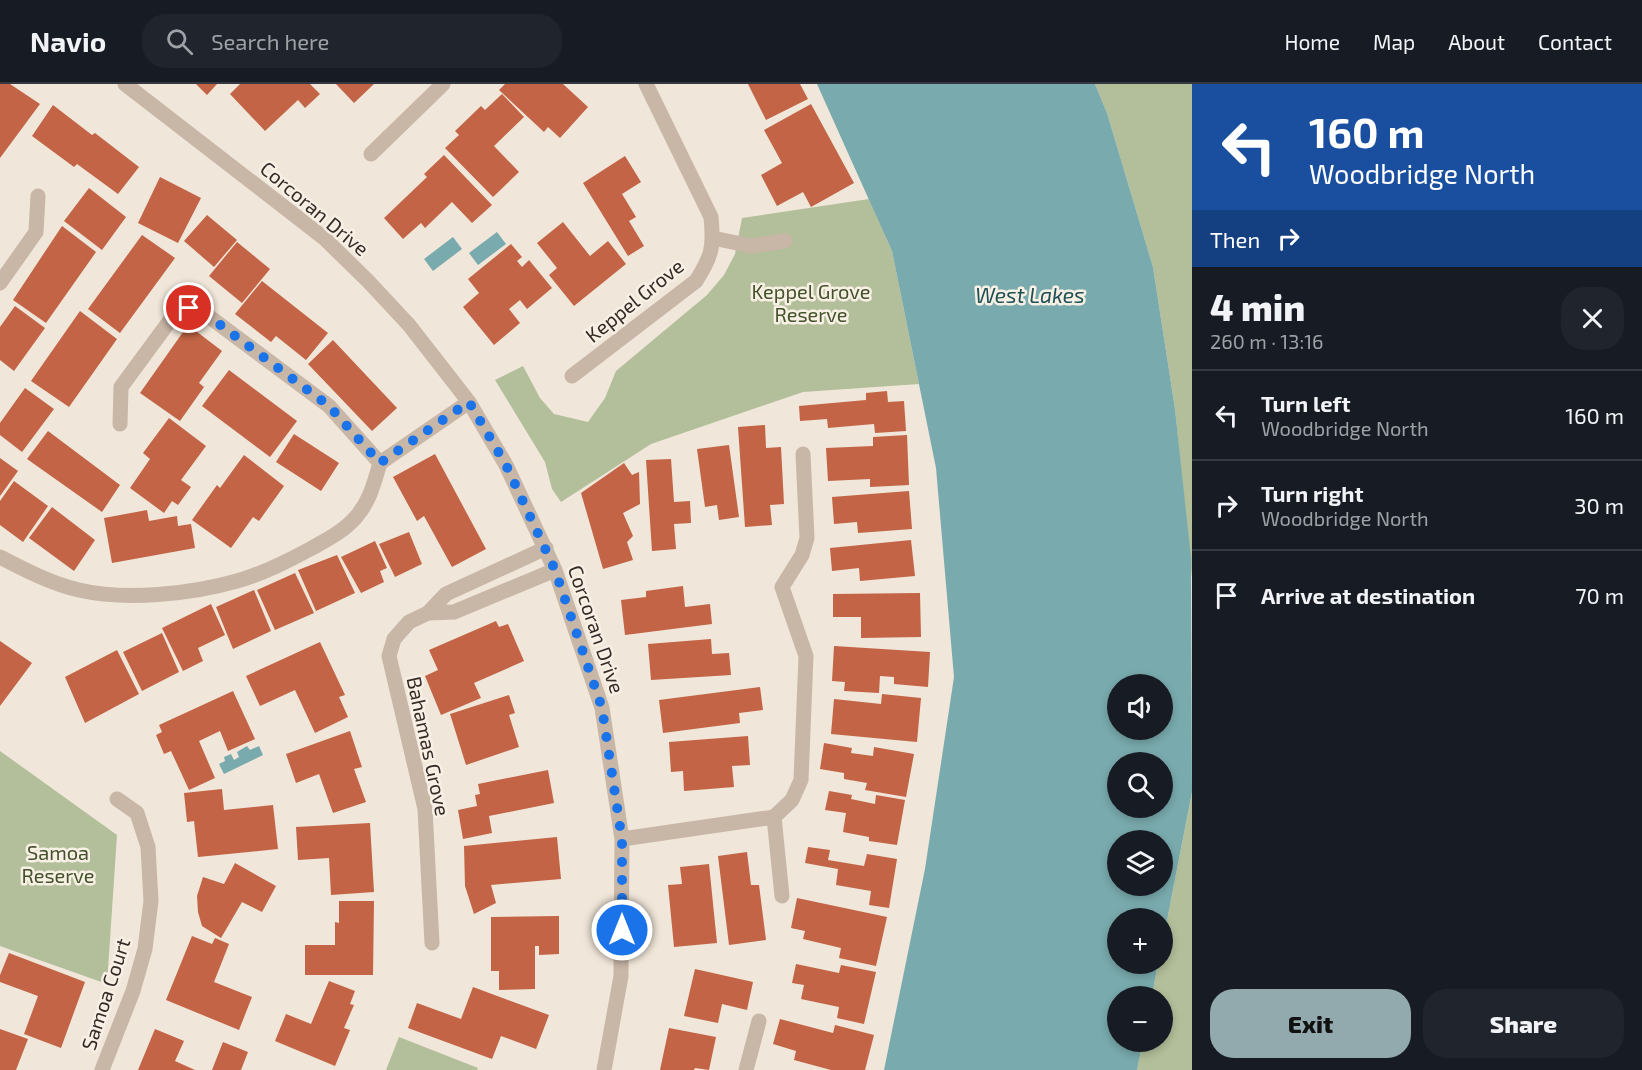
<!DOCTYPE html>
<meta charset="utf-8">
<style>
:root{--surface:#171b24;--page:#20242c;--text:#f1f3f6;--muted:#9ea1a6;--line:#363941;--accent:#92aaad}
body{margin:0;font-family:"Exo 2",sans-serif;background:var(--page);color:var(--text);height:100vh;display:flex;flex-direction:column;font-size:22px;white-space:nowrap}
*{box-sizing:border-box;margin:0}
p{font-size:20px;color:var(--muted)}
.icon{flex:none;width:33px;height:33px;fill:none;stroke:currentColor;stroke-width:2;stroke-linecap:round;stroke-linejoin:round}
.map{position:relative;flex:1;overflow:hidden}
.panel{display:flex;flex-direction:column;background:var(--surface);width:450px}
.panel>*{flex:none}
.guide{background:#1a4fa0;color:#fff;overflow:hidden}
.fabs{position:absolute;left:1107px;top:590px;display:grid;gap:12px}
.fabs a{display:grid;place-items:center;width:66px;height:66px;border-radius:50%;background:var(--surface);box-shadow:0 3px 9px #0003;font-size:30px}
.pin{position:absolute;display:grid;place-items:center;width:51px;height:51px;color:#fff;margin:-26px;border:3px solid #fff;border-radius:50%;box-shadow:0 2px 6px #0007}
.me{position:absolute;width:66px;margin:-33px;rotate:0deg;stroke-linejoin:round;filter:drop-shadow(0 0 4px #0008)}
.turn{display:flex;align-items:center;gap:21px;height:126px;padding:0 18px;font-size:27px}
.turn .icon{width:78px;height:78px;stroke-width:2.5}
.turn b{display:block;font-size:42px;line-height:51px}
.then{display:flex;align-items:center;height:57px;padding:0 18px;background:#0003;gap:12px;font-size:22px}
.round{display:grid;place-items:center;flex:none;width:63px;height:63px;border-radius:24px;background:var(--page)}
.summary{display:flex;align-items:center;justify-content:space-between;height:102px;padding:0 18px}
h1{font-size:36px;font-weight:800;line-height:45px}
.primary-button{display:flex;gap:12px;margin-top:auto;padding:12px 18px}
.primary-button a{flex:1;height:69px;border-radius:24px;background:var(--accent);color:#111;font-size:24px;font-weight:800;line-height:69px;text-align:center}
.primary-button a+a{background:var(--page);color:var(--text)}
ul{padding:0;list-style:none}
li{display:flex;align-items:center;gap:18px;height:90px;padding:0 18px;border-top:2px solid var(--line)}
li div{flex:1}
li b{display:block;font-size:22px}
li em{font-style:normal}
header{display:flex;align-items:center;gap:36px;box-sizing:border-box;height:84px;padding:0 30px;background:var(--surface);border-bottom:2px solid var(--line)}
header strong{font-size:28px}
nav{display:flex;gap:33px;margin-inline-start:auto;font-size:21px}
.search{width:420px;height:54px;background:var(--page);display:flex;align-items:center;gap:15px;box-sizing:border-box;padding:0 21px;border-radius:24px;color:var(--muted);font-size:22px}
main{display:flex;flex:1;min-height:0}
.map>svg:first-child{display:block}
.green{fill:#b2bf9a}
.water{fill:#79aaad;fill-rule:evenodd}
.building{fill:#c26445}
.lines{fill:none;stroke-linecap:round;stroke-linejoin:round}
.minor{stroke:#c8b6a6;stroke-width:15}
.route{stroke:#1a73e8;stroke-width:10;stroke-dasharray:0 18}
.labels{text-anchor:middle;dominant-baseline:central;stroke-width:5;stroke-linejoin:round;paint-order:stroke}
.street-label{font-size:20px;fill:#342b27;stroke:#f8f0e5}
.park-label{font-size:20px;fill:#43522b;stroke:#f8f0e5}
.water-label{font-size:21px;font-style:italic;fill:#1d5054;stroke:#f8f0e5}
</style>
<header>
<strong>Navio</strong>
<div class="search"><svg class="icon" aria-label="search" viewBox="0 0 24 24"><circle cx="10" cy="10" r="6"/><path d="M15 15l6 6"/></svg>Search here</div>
<nav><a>Home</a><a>Map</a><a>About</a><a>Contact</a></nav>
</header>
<main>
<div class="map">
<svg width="1192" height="986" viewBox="0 0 1192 986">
<rect width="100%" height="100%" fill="#f0e6d9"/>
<path class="green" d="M1095,0H1192V494L1175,325L1153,183L1107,29Z
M869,115L892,167L919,300L803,308L651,360L561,418L552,405L545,378L495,296L523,282L540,314L554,330L588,338L605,314L616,287L707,211L724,191L735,170L742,134Z
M0,667L117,751L107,900L0,862Z
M1192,708V986H1137L1143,957H1162V912H1152L1158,879H1162L1163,857Z
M399,953L478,984L477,986H386Z"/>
<path class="water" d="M817,0H1095L1107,29L1153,183L1175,325L1191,474L1192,708L1163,857L1162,834H1118V879H1158L1152,912H1118V957H1143L1137,986H884L925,785L954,593L936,384L892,167ZM1118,600H1162V645H1118ZM1118,678H1162V723H1118ZM1118,756H1162V801H1118Z
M497,148L506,160L478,181L469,169Z
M453,153L462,165L433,187L424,175Z
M247,662L250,666L259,662L263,671L224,690L219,680L225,677L224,673L231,670L234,676L239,673L237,668Z"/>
<path class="building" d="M0,0H10L40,20L0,74Z
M196,0H217L207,11Z
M240,0H310L320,10L305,24L298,16L265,47L230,10Z
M336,0H374L354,19Z
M505,0H563L588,23L560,54L548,43L544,48L499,6Z
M748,0H800L808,15L766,36Z
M502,10L524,33L494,62L519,88L493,113L445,64L459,51L455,47L481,22L485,26Z
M811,20L854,99L811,123L803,108L777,122L761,91L782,79L764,46Z
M53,21L92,51L95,49L139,83L118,110L77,80L74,83L32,52Z
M444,71L492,121L472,139L452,118L425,144L421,139L403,155L384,134L427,93L424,90Z
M625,72L641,98L622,110L636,133L629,137L644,162L628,172L583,99Z
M160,93L201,114L178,159L138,139Z
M89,104L126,133L102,166L64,137Z
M207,131L237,156L214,183L184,157Z
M563,138L590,172L608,157L626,180L574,222L549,191L557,184L537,159Z
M62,142L96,168L46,239L13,216Z
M142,151L175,174L120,249L88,225Z
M237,158L270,185L242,219L209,192Z
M511,160L522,173L517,177L522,183L529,176L552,204L527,225L520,216L509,225L520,239L494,261L463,223L479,209L468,195Z
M262,197L328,249L306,276L276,252L271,258L235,230Z
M15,222L45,244L14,287L0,276V243Z
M80,227L117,255L69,323L31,297Z
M188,241L222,267L199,299L204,303L180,337L140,309Z
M333,256L397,324L372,347L308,280Z
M229,286L297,337L270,373L202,322Z
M25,304L54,325L22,368L0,351V339Z
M887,307L888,318L904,317L906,347L875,349L874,340L828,344L827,335L800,337L799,322L866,316V309Z
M169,334L206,362L181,396L191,403L178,421L172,417L164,429L130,404L150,375L143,369Z
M765,341L766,364L781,363L784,420L770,421L772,441L745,443L738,343Z
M48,347L120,401L102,428L27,375Z
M294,350L339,379L321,407L276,378Z
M907,351L909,401L870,403V395L828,397L826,364L873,362V353Z
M729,361L739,433L719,436L717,421L705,423L697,365Z
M435,370L486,465L452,483L424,432L417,437L393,393Z
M244,371L284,402L259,437L253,433L231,464L192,436L217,401L220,404Z
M0,374L18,387L0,412Z
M671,375L674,418L690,417L691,439L674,440L676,465L652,467L646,376Z
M624,379L632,391L639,388L640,420L623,429L633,452L627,458L633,476L603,485L581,409Z
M14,397L48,422L23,458L0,441V417Z
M909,407L912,445L858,449L857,438L834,440L832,413Z
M52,423L95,456L74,487L29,454Z
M147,426L149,437L177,432L178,442L191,440L195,464L112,479L104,434Z
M409,448L422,480L395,493L379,460Z
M911,456L915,492L860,497L859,484L832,487L830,464Z
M375,457L387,484L380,487L384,498L361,509L341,473Z
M337,471L355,509L316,527L298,486Z
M295,489L314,529L275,546L257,506Z
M683,502L685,523L710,520L712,540L625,551L621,516L646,513V507Z
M254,506L271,547L233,565L216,523Z
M920,509L921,553L861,554V533H833V510Z
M211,520L225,551L198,564L203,577L183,587L162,544Z
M496,537L499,543L508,540L524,577L474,599L481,614L441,631L425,592L438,586L429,566Z
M162,549L179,588L142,607L123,568Z
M711,555L712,570L729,569L731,591L651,596L648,560Z
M0,557L32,579L0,622Z
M320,558L345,611L339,613L348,633L315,649L295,606L260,622L246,592Z
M834,562L930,568L928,603L894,600V593L880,592L879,609L844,607L845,598L832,597Z
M117,566L139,610L85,639L65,593Z
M760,603L763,626L739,629L740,639L663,649L659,616Z
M233,607L255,655L228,667L220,647L199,657L215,694L189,706L171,667L164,670L156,651L162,648L159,641Z
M882,610L921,614L917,658L831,650L834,615L881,620Z
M509,611L515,629L509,631L519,663L466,681L450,630Z
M350,647L362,683L354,685L366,718L333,729L319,690L296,699L286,670Z
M748,652L750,681L732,682L734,703L684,707L683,687L671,688L669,658Z
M824,659L852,664L851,669L873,672L874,663L914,670L906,713L865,706L867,699L844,695V689L820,685Z
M548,686L554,719L489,732L492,749L463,755L458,726L477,722L475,711L480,710L478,700Z
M222,705L224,726L273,721L278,765L198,773L194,737L187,738L184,709Z
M829,707L852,711L851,715L875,720L876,711L905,716L897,761L869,757V753L843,748L846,729L825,726Z
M370,739L374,808L331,811L329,774L298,776L296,743Z
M557,753L561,795L491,801L496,819L474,830L465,802L464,762Z
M808,763L830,766L828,776L864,782L867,770L897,775L889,824L869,821L871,807L836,801L838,785L805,779Z
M747,768L751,801H759L766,856L729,861L718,772Z
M235,779L276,802L262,828L242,818L221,854L202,842L198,828L197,812L203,793L224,800Z
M709,780L717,859L674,863L668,801L682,800L680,783Z
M797,814L887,833L876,882L839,874L841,864L803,855L805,847L791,844Z
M339,817H374L373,891H305V861H335V838L339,839Z
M559,832V870L539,871V862H535V905L499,906V887H491V833Z
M192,852L212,860L215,854L229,860L214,898L252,913L239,946L166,916Z
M9,869L85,898L61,964L24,950L38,912L0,898V891Z
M796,880L839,889L841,881L876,888L864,940L837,934L839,923L801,915L804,901L792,899Z
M695,885L753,898L747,926L722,920L718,939L684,932Z
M329,897L355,907L350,920L354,921L344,944L350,946L335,982L275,957L286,930L311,940Z
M473,903L549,931L536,965L501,952L492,975L408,944L417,919L461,935Z
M780,935L833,949L835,941L874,951L865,986H831L794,976L796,967L773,960Z
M669,944L716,953L709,986L695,984L694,986H660Z
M0,945L28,955L16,986H0Z
M155,945L184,957L175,977L195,986H138Z
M223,958L248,968L241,986H212Z"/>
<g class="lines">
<path class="minor" d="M125,0L324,154L368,197L409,241L469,318L506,381L555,486L602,624L622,755L621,892L604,986
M371,70L443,0
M713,154L751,162L785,157
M0,199L36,148L38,112
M572,292L696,197C712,172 714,163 711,133L646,0
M120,340L121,303L174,231L189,224L207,231L329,322L380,379
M0,473C25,486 52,500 79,506C126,517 191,510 237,497C263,490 288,477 312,464C328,455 344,447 356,433C370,417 374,399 380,379L469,318
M428,529L454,528L555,486
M774,733L782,812
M622,755L774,733L792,716L801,696L806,572L782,503L802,471L807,454L803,370
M432,859L425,725L389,572L394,555L409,538L428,529L446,510L546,464
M102,986L133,907L145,865L151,817L148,763L137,729L117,715
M746,986L759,937"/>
</g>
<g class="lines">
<path class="route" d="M189,224L207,231L329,322L380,379L469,318L506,381L555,486L602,624L622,756V846"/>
</g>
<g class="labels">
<g class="street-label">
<text transform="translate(315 124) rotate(40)">Corcoran Drive</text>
<text transform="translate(634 216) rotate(-39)">Keppel Grove</text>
<text transform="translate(597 545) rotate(71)">Corcoran Drive</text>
<text transform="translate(429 662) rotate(78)">Bahamas Grove</text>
<text transform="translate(105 910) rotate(-72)">Samoa Court</text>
</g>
<g class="park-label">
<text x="811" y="207">Keppel Grove<tspan x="811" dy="23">Reserve</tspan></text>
<text x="58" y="768">Samoa<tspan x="58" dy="23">Reserve</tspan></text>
</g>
<g class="water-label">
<text x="1030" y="210">West Lakes</text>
</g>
</g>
</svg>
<div class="fabs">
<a><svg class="icon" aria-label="sound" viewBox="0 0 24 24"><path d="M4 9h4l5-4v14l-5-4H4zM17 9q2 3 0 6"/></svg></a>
<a><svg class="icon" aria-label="search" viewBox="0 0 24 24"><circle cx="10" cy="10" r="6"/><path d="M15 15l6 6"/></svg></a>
<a><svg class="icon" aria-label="layers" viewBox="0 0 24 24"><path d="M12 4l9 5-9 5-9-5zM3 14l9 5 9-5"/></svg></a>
<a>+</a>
<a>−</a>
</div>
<div class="pin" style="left:189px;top:224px;background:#d93025"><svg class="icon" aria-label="arrive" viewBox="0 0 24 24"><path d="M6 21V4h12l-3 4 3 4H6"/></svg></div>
<svg class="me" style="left:622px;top:846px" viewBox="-20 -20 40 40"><circle r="17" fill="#1a73e8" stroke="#fff" stroke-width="3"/><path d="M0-11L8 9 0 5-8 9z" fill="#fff"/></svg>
</div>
<section class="panel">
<div class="guide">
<div class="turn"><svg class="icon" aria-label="left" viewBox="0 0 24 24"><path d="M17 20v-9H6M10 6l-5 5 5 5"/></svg><div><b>160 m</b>Woodbridge North</div></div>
<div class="then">Then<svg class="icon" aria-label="right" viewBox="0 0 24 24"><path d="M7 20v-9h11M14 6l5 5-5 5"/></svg></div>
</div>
<div class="summary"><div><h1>4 min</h1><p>260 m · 13:16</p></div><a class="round"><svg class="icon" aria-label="close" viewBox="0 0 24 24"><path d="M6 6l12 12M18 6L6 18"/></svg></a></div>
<ul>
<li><svg class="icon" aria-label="left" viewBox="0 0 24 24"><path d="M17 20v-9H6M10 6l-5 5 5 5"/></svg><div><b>Turn left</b><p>Woodbridge North</p></div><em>160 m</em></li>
<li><svg class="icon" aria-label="right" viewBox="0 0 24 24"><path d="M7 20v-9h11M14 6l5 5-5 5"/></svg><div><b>Turn right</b><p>Woodbridge North</p></div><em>30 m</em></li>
<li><svg class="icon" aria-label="arrive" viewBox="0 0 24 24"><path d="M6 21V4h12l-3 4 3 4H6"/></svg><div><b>Arrive at destination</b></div><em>70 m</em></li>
</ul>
<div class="primary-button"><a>Exit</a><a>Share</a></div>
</section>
</main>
